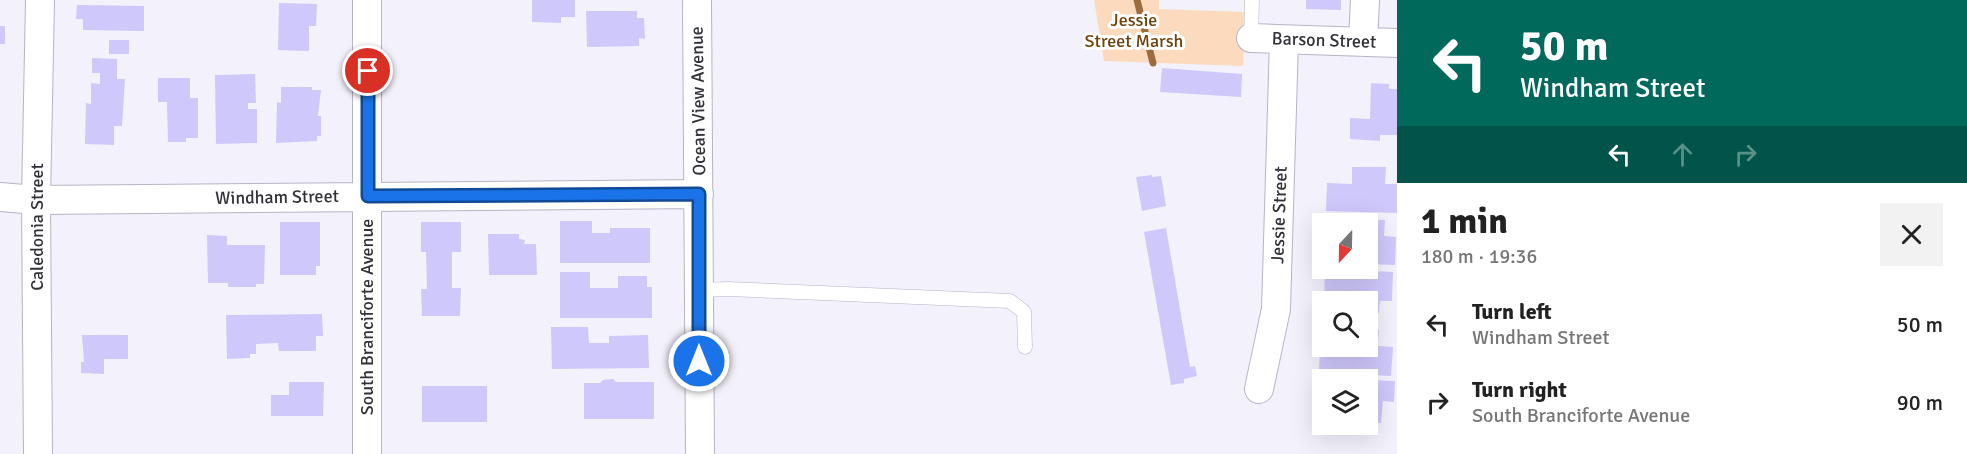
<!DOCTYPE html>
<meta charset="utf-8">
<style>
:root{--surface:#fff;--page:#f2f2f2;--text:#222;--muted:#767676}
body{margin:0;font-family:Signika,sans-serif;background:var(--page);color:var(--text);height:100vh;display:flex;flex-direction:column;font-size:22px;white-space:nowrap}
*{box-sizing:border-box;margin:0}
p{font-size:20px;color:var(--muted)}
.icon{flex:none;width:33px;height:33px;fill:none;stroke:currentColor;stroke-width:2;stroke-linecap:round;stroke-linejoin:round}
.map{position:relative;flex:1;overflow:hidden}
.side{display:flex;flex-direction:column;background:var(--surface);width:570px}
.side>*{flex:none}
.guide{background:#00695c;color:#fff;overflow:hidden}
.needle{width:39px;rotate:202deg}
.controls{position:absolute;left:1312px;top:213px;display:grid;gap:12px}
.controls a{display:grid;place-items:center;width:66px;height:66px;border-radius:0px;background:var(--surface);box-shadow:0 6px 24px #0002;font-size:30px}
.pin{position:absolute;display:grid;place-items:center;width:51px;height:51px;color:#fff;margin:-26px;border:3px solid #fff;border-radius:50%;box-shadow:0 2px 6px #0007}
.me{position:absolute;width:66px;margin:-33px;rotate:0deg;stroke-linejoin:round;filter:drop-shadow(0 0 4px #0008)}
.turn{display:flex;align-items:center;gap:21px;height:126px;padding:0 24px;font-size:27px}
.turn .icon{width:78px;height:78px;stroke-width:2.5}
.turn b{display:block;font-size:42px;line-height:51px}
.lanes{display:flex;align-items:center;height:57px;padding:0 24px;background:#0003;justify-content:center;gap:30px;direction:ltr}
.lanes .off{opacity:.35}
.round{display:grid;place-items:center;flex:none;width:63px;height:63px;border-radius:0px;background:var(--page)}
.summary{display:flex;align-items:center;justify-content:space-between;height:102px;padding:0 24px}
h1{font-size:36px;font-weight:800;line-height:45px}
ul{padding:0;list-style:none}
li{display:flex;align-items:center;gap:18px;height:78px;padding:0 24px}
li div{flex:1}
li b{display:block;font-size:22px}
li em{font-style:normal}
main{display:flex;flex:1;min-height:0}
.map>svg:first-child{display:block}
.green{fill:#fcdabd}
.lines{fill:none;stroke-linecap:round;stroke-linejoin:round}
.stream{stroke:#9c6c3e;stroke-width:7}
.building{fill:#cfc8fb}
.lane-casing{stroke:#b6b4c5;stroke-width:15}
.street-casing{stroke:#b6b4c5;stroke-width:30}
.lane{stroke:#fff;stroke-width:14}
.street{stroke:#fff;stroke-width:28}
.route-casing{stroke:#114b97;stroke-width:15}
.route{stroke:#1a73e8;stroke-width:10}
.labels{text-anchor:middle;dominant-baseline:central;stroke-width:6;stroke-linejoin:round;paint-order:stroke}
.park-label{font-size:18px;fill:#6f410b;stroke:#fff}
.street-label{font-size:18px;fill:#323138;stroke:#fff}
</style>
<main>
<div class="map">
<svg width="1397" height="454" viewBox="0 0 1397 454">
<rect width="100%" height="100%" fill="#f3f1fc"/>
<path class="green" d="M1094,0H1159V9L1245,12L1243,66L1104,61Z"/>
<g class="lines">
<path class="stream" d="M1137,0L1153,63"/>
</g>
<path class="building" d="M532,0H575V17H561V23L532,22Z
M1306,0H1341V10L1306,9Z
M279,3L317,4L316,26H309V51L278,50Z
M77,5L144,6V31L83,30V19H76Z
M586,11H637V18H644L645,39L639,38V46L587,47Z
M0,26H5V44H0Z
M109,40H129V54H109Z
M92,58L117,59V79H125L122,126H114V145L85,144L86,103L91,104V83L100,84V73H92Z
M1162,68L1242,74L1241,97L1160,92Z
M255,74L256,103H248V109H257V143L216,144L215,75Z
M158,78H190V98H198V138H186V142H168L167,102H158Z
M1371,83L1389,84V89H1397V135H1380V141L1350,139V118L1370,119Z
M281,87H312V90H321L318,116H321V136H317V141L276,143L277,102L281,103Z
M1352,167H1386L1385,184H1397V213L1326,211L1327,183L1352,184Z
M1152,175V177L1161,176L1166,206L1142,211L1136,177Z
M1351,219L1385,220L1384,236L1396,237L1395,265L1368,264V224H1351Z
M560,221H592V233H610V228H650V263H560Z
M280,222H320V266H316V275H280Z
M421,222H461V252H452V288H461L460,316H422L421,289H427L426,252H421Z
M1166,228L1190,367L1195,366L1197,376L1184,379V383L1171,385L1144,232Z
M488,234H519V239L525,240L524,244H536L537,275H489Z
M207,235L227,236V245H265L264,284H256V287H228V283H208Z
M1325,269L1393,272L1392,301H1380L1379,313H1368V302H1324Z
M560,272H590V288H618V276H647V287H652V318H560Z
M322,314L323,336H316V351H279L278,343L256,344V354H250V358L227,359L226,315Z
M551,327H588L589,343H609V336L648,335L649,368L552,369Z
M1368,329L1379,330L1378,346L1393,347L1391,376L1319,372L1320,346H1368Z
M82,335H128V359H104V374L81,373V362H84Z
M613,379L616,382H654V419H584V383H600L603,380Z
M1368,380L1395,381L1394,402L1383,401L1381,423H1368Z
M289,382H324L323,416H271V395H289Z
M422,386H487V422H422Z"/>
<g class="lines">
<g class="lane-casing">
<path id="lane" d="M1251,38L1252,0
M699,290L728,289L1010,301L1024,312L1025,347"/>
</g>
<g class="street-casing">
<path id="street" d="M697,0L700,454
M1251,38L1397,43
M1363,41L1365,0
M0,197L36,200L699,194
M1259,389L1276,309L1284,40
M38,454L36,200L40,0
M367,454V0"/>
</g>
<use href="#lane" class="lane"/>
<use href="#street" class="street"/>
</g>
<g class="lines">
<g class="route-casing">
<path id="route" d="M368,71V196L699,194V361"/>
</g>
<use href="#route" class="route"/>
</g>
<g class="labels">
<g class="park-label">
<text x="1134" y="20">Jessie<tspan x="1134" dy="21">Street Marsh</tspan></text>
</g>
<g class="street-label">
<text transform="translate(1324 40) rotate(2)">Barson Street</text>
<text transform="translate(698 101) rotate(-91)">Ocean View Avenue</text>
<text transform="translate(277 197) rotate(-1)">Windham Street</text>
<text transform="translate(1279 215) rotate(-88)">Jessie Street</text>
<text transform="translate(37 227) rotate(-90)">Caledonia Street</text>
<text transform="translate(367 317) rotate(-90)">South Branciforte Avenue</text>
</g>
</g>
</svg>
<div class="controls">
<a><svg class="needle" viewBox="-14 -14 28 28"><path d="M0-13l5 13h-10z" fill="#e53935"/><path d="M0 13l5-13h-10z" fill="#767676"/></svg></a>
<a><svg class="icon" aria-label="search" viewBox="0 0 24 24"><circle cx="10" cy="10" r="6"/><path d="M15 15l6 6"/></svg></a>
<a><svg class="icon" aria-label="layers" viewBox="0 0 24 24"><path d="M12 4l9 5-9 5-9-5zM3 14l9 5 9-5"/></svg></a>
</div>
<div class="pin" style="left:368px;top:71px;background:#d93025"><svg class="icon" aria-label="arrive" viewBox="0 0 24 24"><path d="M6 21V4h12l-3 4 3 4H6"/></svg></div>
<svg class="me" style="left:699px;top:361px" viewBox="-20 -20 40 40"><circle r="17" fill="#1a73e8" stroke="#fff" stroke-width="3"/><path d="M0-11L8 9 0 5-8 9z" fill="#fff"/></svg>
</div>
<section class="side">
<div class="guide">
<div class="turn"><svg class="icon" aria-label="left" viewBox="0 0 24 24"><path d="M17 20v-9H6M10 6l-5 5 5 5"/></svg><div><b>50 m</b>Windham Street</div></div>
<div class="lanes"><svg class="icon" aria-label="left" viewBox="0 0 24 24"><path d="M17 20v-9H6M10 6l-5 5 5 5"/></svg><svg class="icon off" aria-label="ahead" viewBox="0 0 24 24"><path d="M12 20V5M6 11l6-6 6 6"/></svg><svg class="icon off" aria-label="right" viewBox="0 0 24 24"><path d="M7 20v-9h11M14 6l5 5-5 5"/></svg></div>
</div>
<div class="summary"><div><h1>1 min</h1><p>180 m · 19:36</p></div><a class="round"><svg class="icon" aria-label="close" viewBox="0 0 24 24"><path d="M6 6l12 12M18 6L6 18"/></svg></a></div>
<ul>
<li><svg class="icon" aria-label="left" viewBox="0 0 24 24"><path d="M17 20v-9H6M10 6l-5 5 5 5"/></svg><div><b>Turn left</b><p>Windham Street</p></div><em>50 m</em></li>
<li><svg class="icon" aria-label="right" viewBox="0 0 24 24"><path d="M7 20v-9h11M14 6l5 5-5 5"/></svg><div><b>Turn right</b><p>South Branciforte Avenue</p></div><em>90 m</em></li>
</ul>
</section>
</main>
